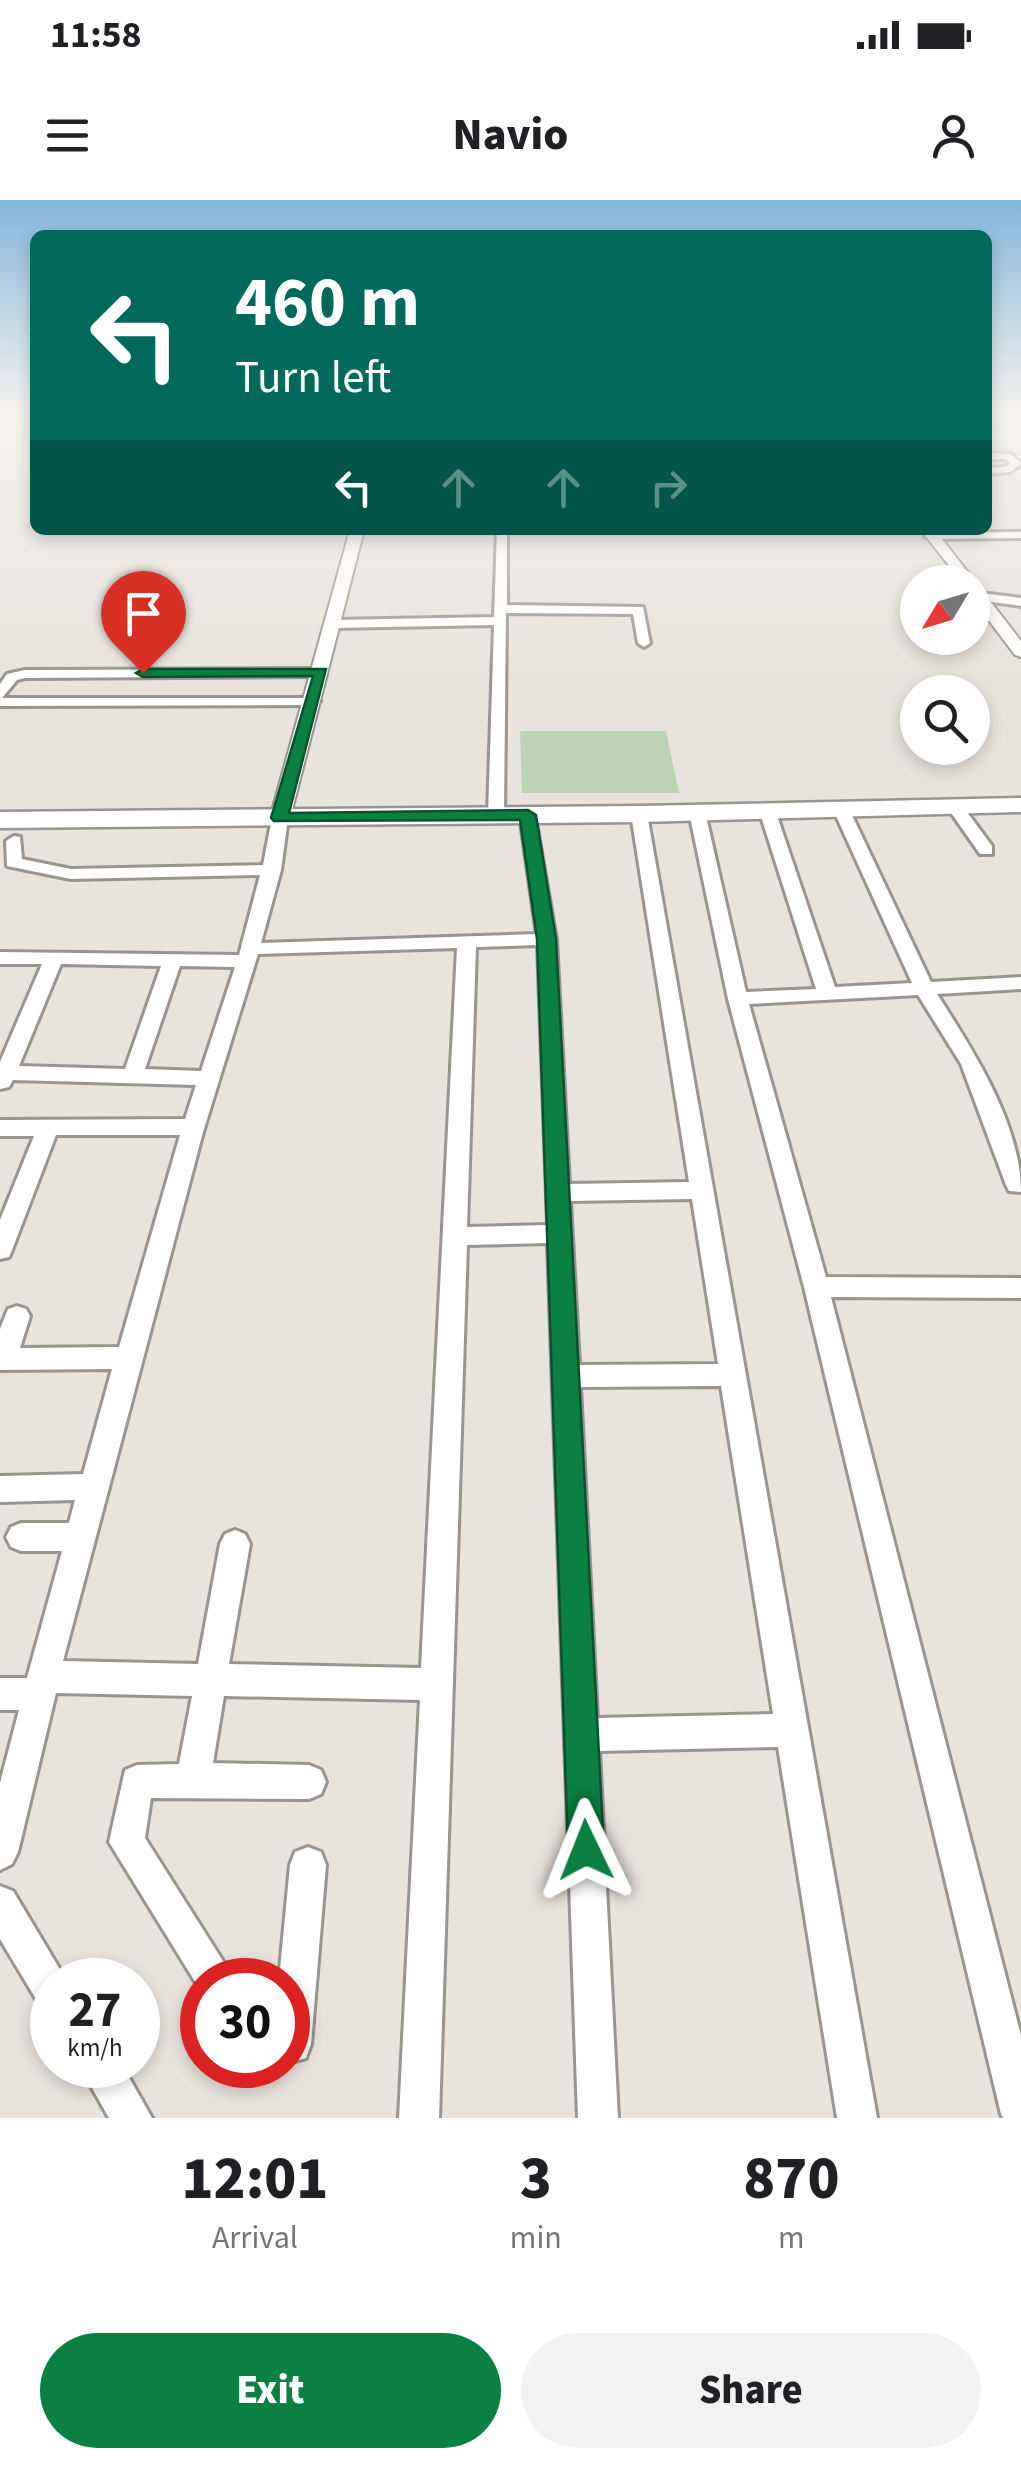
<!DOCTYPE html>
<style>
:root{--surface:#fff;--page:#f2f2f2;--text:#202124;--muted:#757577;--accent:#0b8043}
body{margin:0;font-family:"Source Sans 3",sans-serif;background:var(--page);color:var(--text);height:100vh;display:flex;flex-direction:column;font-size:38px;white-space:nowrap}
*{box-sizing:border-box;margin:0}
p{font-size:32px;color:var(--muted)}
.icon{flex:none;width:55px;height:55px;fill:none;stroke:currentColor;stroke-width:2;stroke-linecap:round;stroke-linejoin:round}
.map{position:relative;height:1918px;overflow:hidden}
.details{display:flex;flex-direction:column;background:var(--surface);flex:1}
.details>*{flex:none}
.banner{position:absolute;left:30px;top:30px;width:962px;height:305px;border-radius:15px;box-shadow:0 5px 15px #0003;background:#00695c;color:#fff;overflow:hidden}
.needle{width:65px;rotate:232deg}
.controls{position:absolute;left:900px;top:365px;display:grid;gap:20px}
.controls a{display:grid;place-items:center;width:90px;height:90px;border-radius:50%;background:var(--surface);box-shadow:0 5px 15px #0003;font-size:50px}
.speed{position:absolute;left:30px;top:1758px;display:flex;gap:20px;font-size:50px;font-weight:700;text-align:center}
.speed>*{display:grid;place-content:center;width:130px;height:130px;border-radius:50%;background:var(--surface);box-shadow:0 5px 15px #0003;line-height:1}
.speed small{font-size:25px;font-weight:400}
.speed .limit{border:15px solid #d22;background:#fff;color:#111}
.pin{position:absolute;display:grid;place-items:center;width:85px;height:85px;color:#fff;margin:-102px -42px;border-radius:50% 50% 50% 0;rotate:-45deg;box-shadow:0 0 10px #0007}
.pin .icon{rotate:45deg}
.me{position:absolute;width:110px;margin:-55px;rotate:358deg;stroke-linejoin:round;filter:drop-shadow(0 0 8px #0008)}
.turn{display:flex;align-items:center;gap:35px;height:210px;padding:0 40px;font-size:45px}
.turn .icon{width:130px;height:130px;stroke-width:2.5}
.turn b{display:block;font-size:70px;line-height:85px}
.lanes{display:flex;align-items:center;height:95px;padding:0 40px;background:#0003;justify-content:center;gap:50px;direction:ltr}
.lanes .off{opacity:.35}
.eta{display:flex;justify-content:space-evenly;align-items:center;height:170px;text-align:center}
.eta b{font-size:60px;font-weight:800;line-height:70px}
.button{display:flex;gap:20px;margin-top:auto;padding:20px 40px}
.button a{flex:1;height:115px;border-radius:60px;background:var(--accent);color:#fff;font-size:40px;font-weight:800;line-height:115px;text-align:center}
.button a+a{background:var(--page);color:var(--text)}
.status{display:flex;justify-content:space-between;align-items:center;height:70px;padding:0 50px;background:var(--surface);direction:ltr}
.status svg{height:28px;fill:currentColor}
header{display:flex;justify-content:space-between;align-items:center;height:130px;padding:0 40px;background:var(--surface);font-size:45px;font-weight:800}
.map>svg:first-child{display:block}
.green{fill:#bcd2b4}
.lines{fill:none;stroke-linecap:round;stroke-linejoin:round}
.minor-casing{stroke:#99948e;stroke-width:6}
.tertiary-casing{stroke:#99948e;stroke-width:4}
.primary-casing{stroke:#99948e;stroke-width:5}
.minor{fill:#fff;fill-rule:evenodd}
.tertiary{fill:#fff;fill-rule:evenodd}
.primary{fill:#fff;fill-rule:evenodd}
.route{fill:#0b8043;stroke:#07532c;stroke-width:2.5}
</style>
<div class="status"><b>11:58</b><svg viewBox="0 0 49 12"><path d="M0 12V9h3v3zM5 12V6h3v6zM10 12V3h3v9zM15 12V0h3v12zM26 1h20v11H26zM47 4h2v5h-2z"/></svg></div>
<header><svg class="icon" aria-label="menu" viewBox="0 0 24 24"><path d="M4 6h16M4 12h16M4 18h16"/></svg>Navio<svg class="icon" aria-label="person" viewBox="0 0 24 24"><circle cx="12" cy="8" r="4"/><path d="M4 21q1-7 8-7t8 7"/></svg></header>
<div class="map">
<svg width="1021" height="1918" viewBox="0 0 1021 1918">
<rect width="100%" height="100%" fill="#e8e3dc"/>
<path class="green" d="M520,531H666L679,593H522Z"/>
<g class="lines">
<g class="minor-casing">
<path id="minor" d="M988,253L1011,254L1021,264L1010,272L988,274V268L1005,267L1011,263L1006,259H988Z
M497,330H507V405L643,407L650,443L644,447L638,443L633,414L506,413L504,615L496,620L488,615L494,425L332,428L326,424L332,420L494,417Z
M1021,332V338L931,339L925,336L931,333Z
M981,393L1021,398V406L977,400L975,397Z
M326,469V475L321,476L25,478L17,480L2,498H318L320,501L313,505L0,506V484L7,474L25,470Z
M955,602L961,604L992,646V654H980L947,607Z
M841,604L849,609L931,782L1021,777V789L937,794C973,850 1021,924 1021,992L1009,991L1006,985L961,864L918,795L749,804L826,1077L1021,1078V1098L831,1097L1021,1836V1918H1003L1001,1914L804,1087L728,799L689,612L697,607L705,612L746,792L816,789L759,610L767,605L775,610L835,787L912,783L833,609Z
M639,609L647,614L877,1918H837L778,1547L599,1551L618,1918H578L548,1043L467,1045L439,1918H399L420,1500L224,1496L213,1563L309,1565L321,1570L326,1582L321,1594L309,1599L151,1598L145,1638L235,1780H202V1793L109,1642L125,1570L137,1565L179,1564L192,1496L56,1493L18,1652L12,1664L0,1670V1583L19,1510H0V1478H27L62,1351H21L11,1347L6,1337L11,1327L21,1323H69L75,1300L0,1302V1276L83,1274L112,1169L0,1170V1129L8,1109L17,1106L26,1109L30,1116L20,1148L119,1147L180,935H56L12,1050L9,1057L0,1059V1020L34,936H0V920L185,919L196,885L13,880L9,887L0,889V862L42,764H0V752L239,755L260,675L71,679L7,666L6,641L14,636L20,637L22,659L71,669L263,665L272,618L280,613L288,618L281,670L261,743L537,734L520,615L534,612L556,739L569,984L689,982L631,614ZM538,745L548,1025L467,1027L476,747ZM457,748L421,1468L229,1464L250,1344L245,1334L235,1330L225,1334L220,1344L198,1464L63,1461L203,932L258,754ZM61,764L161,766L125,869L19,866ZM180,766L235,767L201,871L145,869ZM692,999L718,1164L579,1165L570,1001ZM721,1186L773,1514L597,1518L580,1187Z
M308,1647L321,1652L326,1665L311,1844L306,1858L288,1863V1780H279L290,1665L295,1652Z
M0,1686L13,1691L65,1778L52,1780V1810L39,1804L0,1739Z
M79,1865H122L152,1918H109Z"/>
</g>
<g class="tertiary-casing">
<path id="tertiary" d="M350,330H364L290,618L287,622H273L270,618Z
M921,330H935L1021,441V457L1015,455L972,398V382H962Z"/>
</g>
<g class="primary-casing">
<path id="primary" d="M1021,598V612L639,622L0,628V612L639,606Z"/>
</g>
<use href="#minor" class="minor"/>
<use href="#tertiary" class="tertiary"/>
<use href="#primary" class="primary"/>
</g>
<linearGradient id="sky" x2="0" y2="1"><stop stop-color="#84b7dc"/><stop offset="0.44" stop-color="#f5f2ef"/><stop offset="1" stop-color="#f5f2ef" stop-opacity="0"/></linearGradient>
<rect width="1021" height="481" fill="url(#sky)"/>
<path class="route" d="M326,469L289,613L528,610L536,615L556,739L604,1650L599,1662L586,1668L574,1662L568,1650L537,739L520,620L274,621L271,618L313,476L143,477L136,473L143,469Z"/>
</svg>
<div class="controls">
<a><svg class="needle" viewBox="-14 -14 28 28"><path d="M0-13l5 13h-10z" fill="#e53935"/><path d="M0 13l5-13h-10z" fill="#757577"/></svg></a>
<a><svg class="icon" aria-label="search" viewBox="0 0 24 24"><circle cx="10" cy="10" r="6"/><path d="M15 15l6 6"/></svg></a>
</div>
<div class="speed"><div>27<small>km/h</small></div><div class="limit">30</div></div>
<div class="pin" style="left:143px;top:473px;background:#d93025"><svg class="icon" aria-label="arrive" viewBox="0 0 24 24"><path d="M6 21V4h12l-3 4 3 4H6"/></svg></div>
<svg class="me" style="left:586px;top:1650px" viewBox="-20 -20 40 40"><path d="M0-17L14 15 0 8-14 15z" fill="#0b8043" stroke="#fff" stroke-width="4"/></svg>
<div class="banner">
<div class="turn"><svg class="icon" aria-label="left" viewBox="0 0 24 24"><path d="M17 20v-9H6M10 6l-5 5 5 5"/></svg><div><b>460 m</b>Turn left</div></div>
<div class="lanes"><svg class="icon" aria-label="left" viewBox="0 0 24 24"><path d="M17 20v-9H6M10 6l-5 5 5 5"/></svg><svg class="icon off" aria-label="ahead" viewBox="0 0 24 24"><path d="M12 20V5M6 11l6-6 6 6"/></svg><svg class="icon off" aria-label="ahead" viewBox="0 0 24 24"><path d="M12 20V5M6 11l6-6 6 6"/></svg><svg class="icon off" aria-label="right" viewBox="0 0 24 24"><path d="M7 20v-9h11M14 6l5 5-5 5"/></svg></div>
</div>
</div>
<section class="details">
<div class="eta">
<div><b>12:01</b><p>Arrival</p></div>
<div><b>3</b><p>min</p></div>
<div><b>870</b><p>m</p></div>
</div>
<div class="button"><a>Exit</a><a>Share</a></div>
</section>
